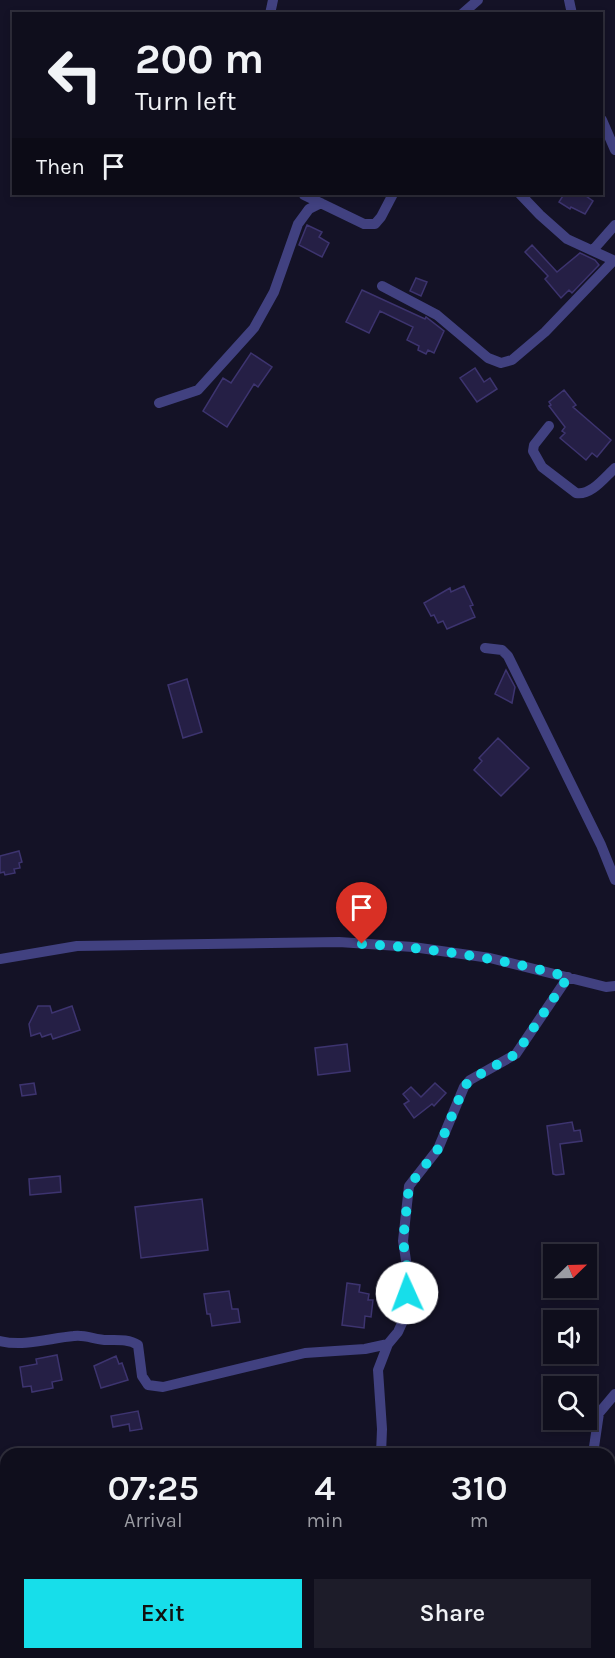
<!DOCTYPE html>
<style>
:root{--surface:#0f0e1c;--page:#1d1c29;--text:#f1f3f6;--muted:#9b9ca3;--line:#2f2e3b;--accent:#17deea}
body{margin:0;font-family:Karla,sans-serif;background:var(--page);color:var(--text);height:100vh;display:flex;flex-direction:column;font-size:22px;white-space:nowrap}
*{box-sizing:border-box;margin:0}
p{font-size:20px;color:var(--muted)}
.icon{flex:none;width:33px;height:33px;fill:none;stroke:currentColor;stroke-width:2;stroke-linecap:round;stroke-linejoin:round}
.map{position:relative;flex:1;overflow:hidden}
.drawer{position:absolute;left:0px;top:1448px;width:615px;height:212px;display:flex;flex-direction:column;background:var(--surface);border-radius:18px 18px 0 0;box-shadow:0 3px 9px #0003,0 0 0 2px var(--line)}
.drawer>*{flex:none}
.banner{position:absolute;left:12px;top:12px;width:591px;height:183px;border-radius:0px;box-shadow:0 3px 9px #0003,0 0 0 2px var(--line);background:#0f0e1c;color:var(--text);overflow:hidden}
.needle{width:39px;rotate:67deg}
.fabs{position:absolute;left:543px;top:1244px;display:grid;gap:12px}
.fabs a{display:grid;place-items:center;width:54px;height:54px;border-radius:0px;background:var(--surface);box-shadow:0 3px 9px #0003,0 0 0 2px var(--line);font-size:30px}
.pin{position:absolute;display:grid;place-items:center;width:51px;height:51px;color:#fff;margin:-62px -26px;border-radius:50% 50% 50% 0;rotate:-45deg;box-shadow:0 0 6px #0007}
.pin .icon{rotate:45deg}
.me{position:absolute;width:66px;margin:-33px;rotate:358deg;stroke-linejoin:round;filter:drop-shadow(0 0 4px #0008)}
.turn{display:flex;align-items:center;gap:21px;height:126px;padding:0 24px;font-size:27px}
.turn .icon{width:78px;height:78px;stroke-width:2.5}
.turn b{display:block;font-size:42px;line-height:51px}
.then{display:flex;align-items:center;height:57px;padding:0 24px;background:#0003;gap:12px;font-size:22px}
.eta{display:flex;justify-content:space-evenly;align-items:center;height:102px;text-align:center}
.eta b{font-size:36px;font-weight:600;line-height:42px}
.action{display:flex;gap:12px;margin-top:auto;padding:12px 24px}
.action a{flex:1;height:69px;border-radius:0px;background:var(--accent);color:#111;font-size:24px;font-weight:600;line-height:69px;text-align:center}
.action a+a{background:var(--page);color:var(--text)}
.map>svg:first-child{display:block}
.building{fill:#251f45;stroke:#3d346f;stroke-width:1.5}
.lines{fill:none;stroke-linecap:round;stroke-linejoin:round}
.street{stroke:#414180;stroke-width:10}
.route{stroke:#17deea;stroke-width:10;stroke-dasharray:0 18}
</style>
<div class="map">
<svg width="615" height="1658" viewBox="0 0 615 1658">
<rect width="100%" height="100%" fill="#141226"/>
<path class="building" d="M564,194H583L593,201L585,214L571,207L570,209L559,202Z
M307,225L322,232L319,237L329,243L322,257L299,245Z
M532,245L557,272L580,253L595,260L599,265L572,293L569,290L561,298L545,279L548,276L525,252Z
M416,278L427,282L421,296L410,291Z
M362,290L425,319L426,317L444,331L434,353L428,350L426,354L418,350L419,346L407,340L413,327L380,311L369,333L346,322Z
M251,353L272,367L258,387L254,384L227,427L203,411L223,378L231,383Z
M475,368L484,382L490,378L497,389L477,402L460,378Z
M564,390L576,405L573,407L611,440L597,457L592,453L586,460L560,438L565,433L562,431L565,427L549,406L551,405L549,402Z
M464,586L473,605L470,606L475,617L447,629L443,621L438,623L434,615L431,616L424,603L450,588L451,592Z
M506,670L515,687L512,703L495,694Z
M187,679L202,732L183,738L168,685Z
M498,738L529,768L501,796L474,770L482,761L479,758Z
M19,851L22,862L19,863L20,868L14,869L15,873L5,875L4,872L0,873V856Z
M38,1006H50L52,1013L72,1006L80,1030L53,1039L51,1034L42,1037L40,1033L31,1036L29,1024Z
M347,1044L350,1071L318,1075L315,1048Z
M34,1083L36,1094L22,1096L20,1085Z
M435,1083L446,1093L434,1106L432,1104L414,1118L404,1104L409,1101L403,1094L411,1087L421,1097Z
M572,1122L574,1131L580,1130L582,1141L560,1144L564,1174L556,1175L553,1174L547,1126Z
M60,1176L61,1192L30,1195L29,1179Z
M202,1199L208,1250L141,1258L135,1207Z
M347,1283L360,1285L359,1292L369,1294L368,1300H373L371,1317L365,1316L364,1328L342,1325Z
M229,1291L232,1309H238L240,1322L212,1326L210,1314H207L204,1294Z
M57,1355L62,1380L52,1382L53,1388L32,1392L31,1386L23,1387L20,1367L37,1364L36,1359Z
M116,1356L119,1364L122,1363L128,1380L101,1388L94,1366Z
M138,1411L142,1429L130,1431L129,1424L113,1427L111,1416Z"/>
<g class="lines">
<path class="street" d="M569,0L572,14
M270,14L273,0
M462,14L478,0
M602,120L615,150
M520,194L540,215L567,239L615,261
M304,195L364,224H375L381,217L393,194
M593,250L615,225
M382,286L437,315L488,358L501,363L512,360L545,332L613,261
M159,403L198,390L254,328L274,292L298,224L309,209L321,203
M549,426L534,445L533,451L542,467L576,493C591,496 605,477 615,468
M485,648L502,650L508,656L601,845L615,880
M0,959L77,946L339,942L413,947L490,958L606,987L615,986
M0,1341C25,1347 50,1338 74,1336C84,1334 96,1340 107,1340C118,1340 129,1339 138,1345L142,1376L148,1385L163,1387L305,1353L365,1349L388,1344
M381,1454L382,1429L378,1370L388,1344L398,1332L407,1312L408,1273L403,1241L409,1186L438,1149L464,1087L470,1080L516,1054L568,977
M593,1454L599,1413L615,1394
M609,1592L615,1636
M413,1653L415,1658
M613,1658L615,1647"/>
</g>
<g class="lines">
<path class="route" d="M362,944C432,948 500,958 568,977L516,1054L470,1080L464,1087L438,1149L409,1186L403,1241L408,1274L407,1293"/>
</g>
</svg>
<div class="fabs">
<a><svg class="needle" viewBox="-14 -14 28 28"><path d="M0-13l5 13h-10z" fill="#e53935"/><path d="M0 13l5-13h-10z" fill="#9b9ca3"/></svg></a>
<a><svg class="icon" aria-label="sound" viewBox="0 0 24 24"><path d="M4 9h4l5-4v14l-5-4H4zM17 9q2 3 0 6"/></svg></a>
<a><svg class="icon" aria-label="search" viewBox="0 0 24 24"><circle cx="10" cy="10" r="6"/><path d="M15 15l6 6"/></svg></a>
</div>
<div class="pin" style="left:362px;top:944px;background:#d93025"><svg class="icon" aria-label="arrive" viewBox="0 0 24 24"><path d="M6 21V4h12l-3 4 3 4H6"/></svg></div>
<svg class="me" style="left:407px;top:1293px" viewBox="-20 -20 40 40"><circle r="19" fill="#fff"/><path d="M0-13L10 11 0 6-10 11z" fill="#17deea"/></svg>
<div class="banner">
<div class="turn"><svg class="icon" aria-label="left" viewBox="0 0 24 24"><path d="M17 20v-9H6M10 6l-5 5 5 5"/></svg><div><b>200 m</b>Turn left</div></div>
<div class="then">Then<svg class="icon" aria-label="arrive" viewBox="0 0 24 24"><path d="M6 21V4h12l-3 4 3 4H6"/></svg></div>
</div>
<section class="drawer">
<div class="eta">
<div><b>07:25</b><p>Arrival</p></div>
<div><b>4</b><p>min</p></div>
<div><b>310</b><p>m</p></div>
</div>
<div class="action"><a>Exit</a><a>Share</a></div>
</section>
</div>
